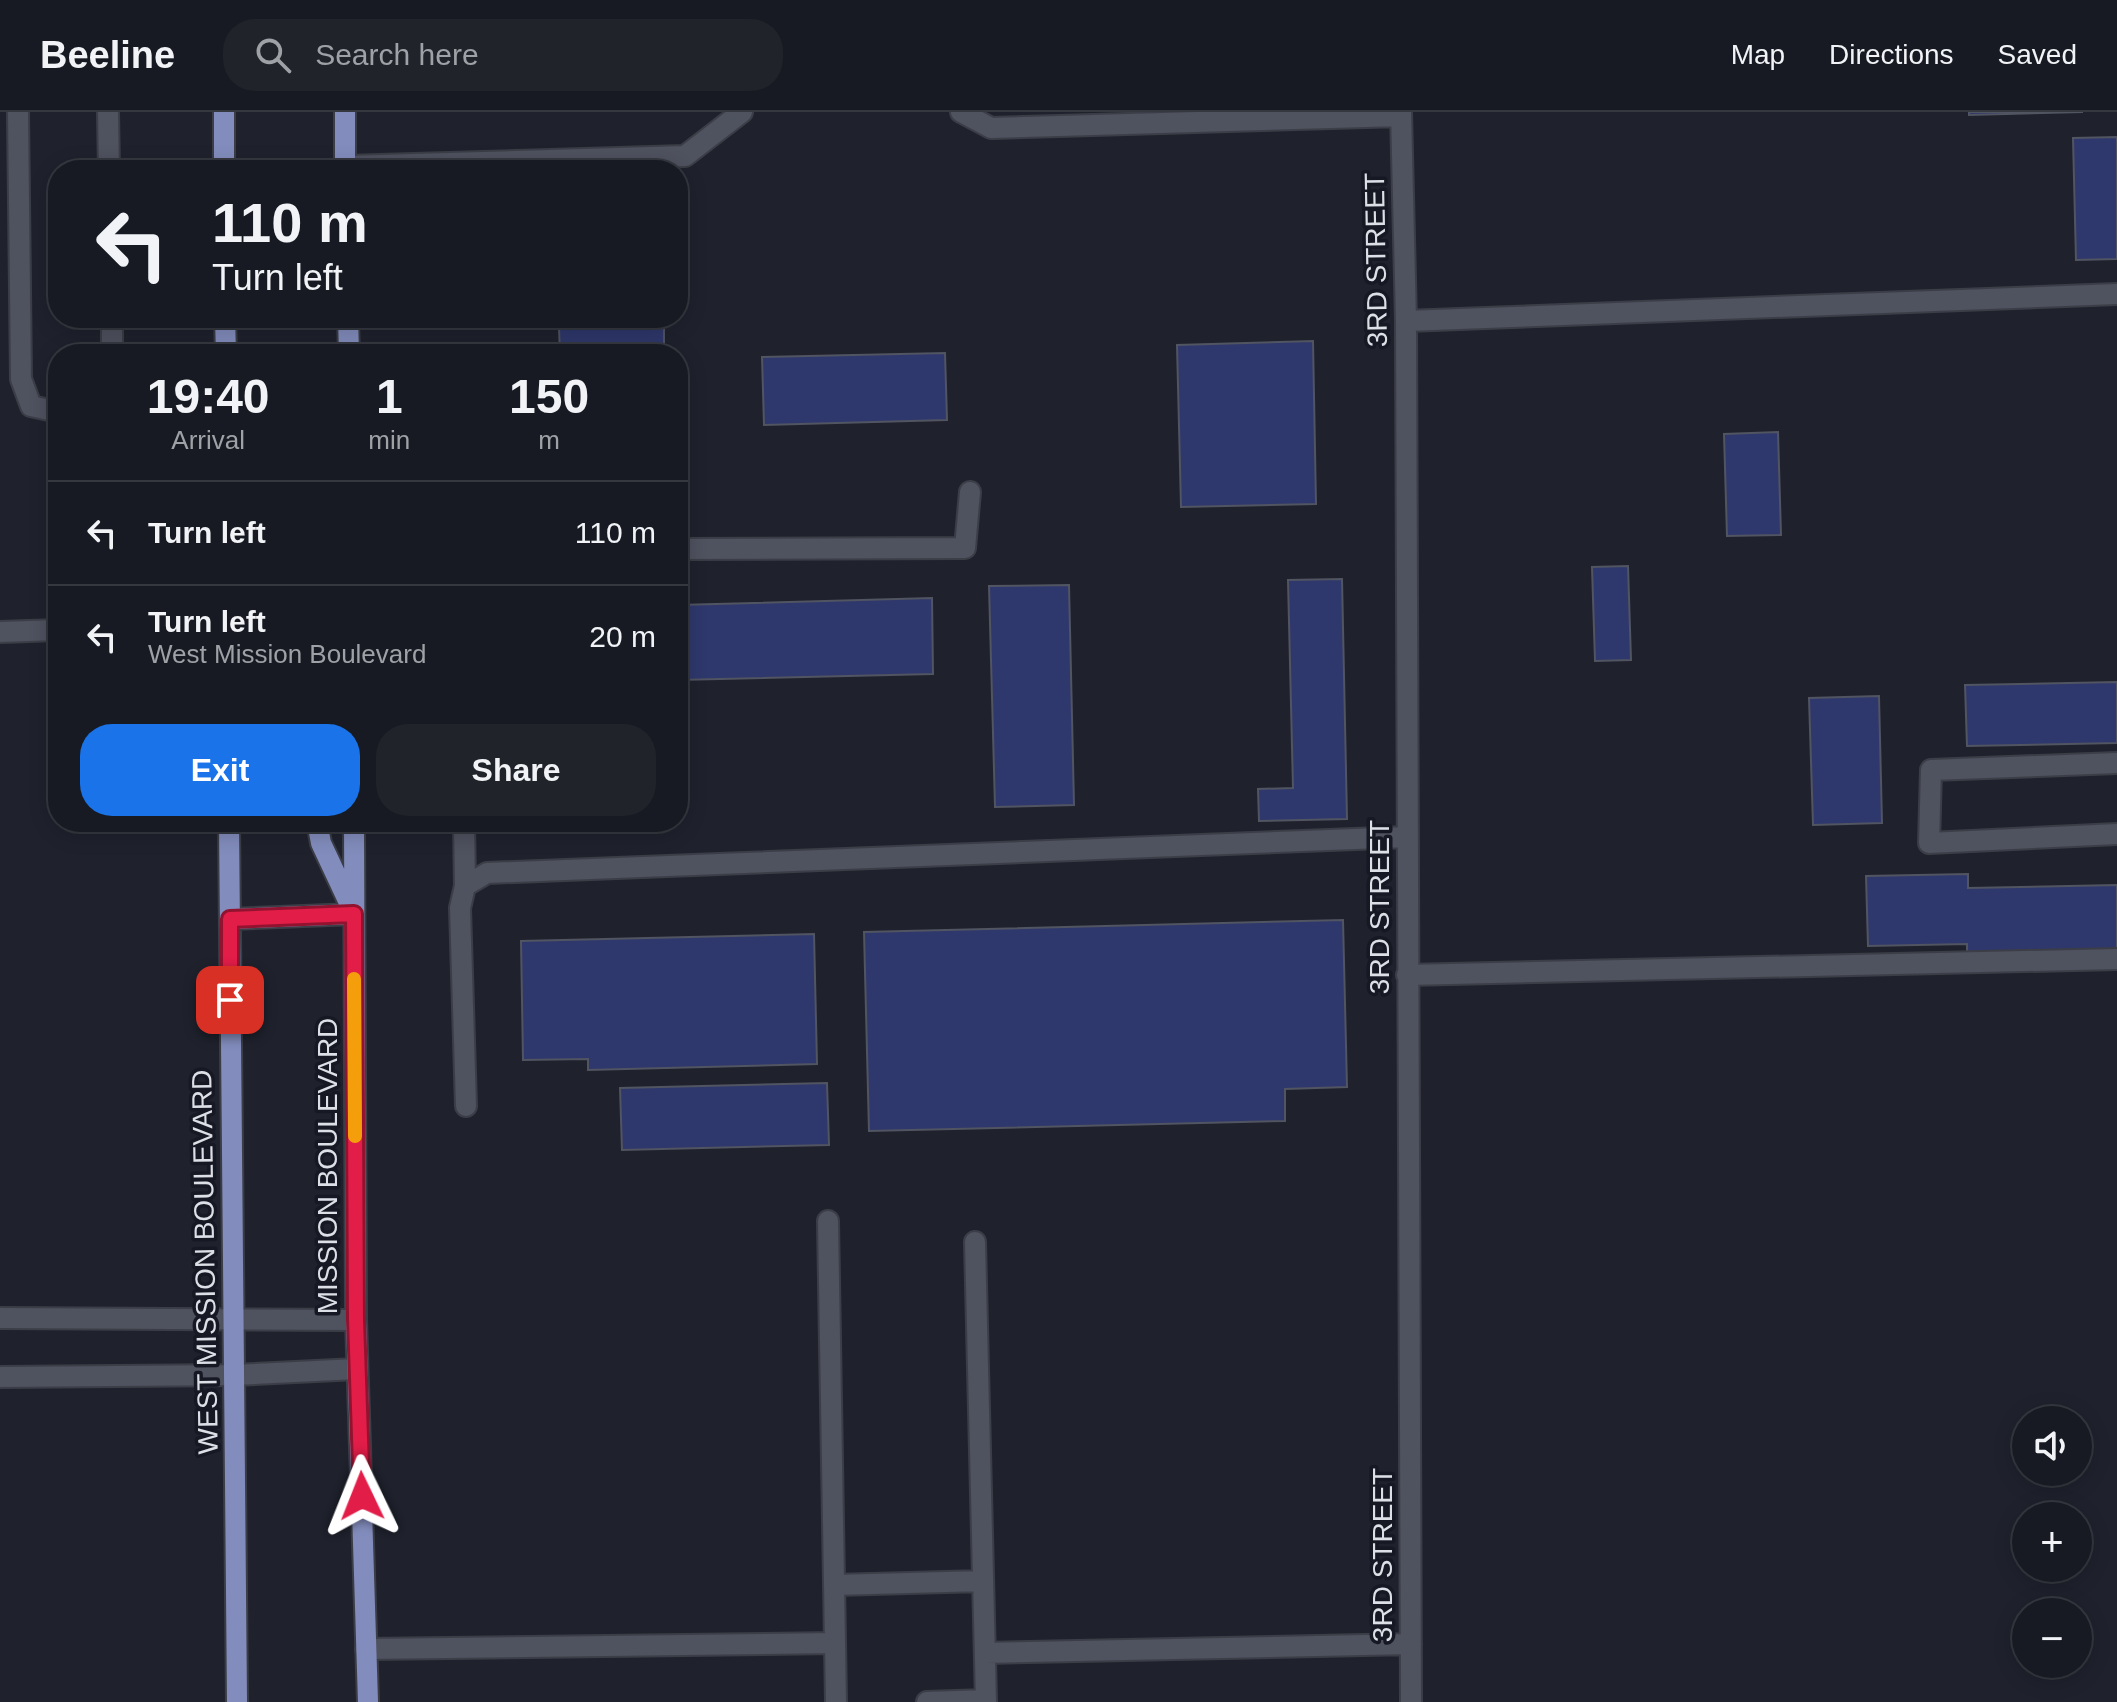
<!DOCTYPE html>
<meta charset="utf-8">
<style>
:root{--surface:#171a22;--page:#20232a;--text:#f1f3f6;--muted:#9ea1a5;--line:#363840;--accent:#1a73e8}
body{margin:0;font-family:Arial,sans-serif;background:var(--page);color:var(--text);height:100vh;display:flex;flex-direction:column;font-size:30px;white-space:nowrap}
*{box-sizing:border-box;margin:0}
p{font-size:26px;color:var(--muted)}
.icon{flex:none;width:44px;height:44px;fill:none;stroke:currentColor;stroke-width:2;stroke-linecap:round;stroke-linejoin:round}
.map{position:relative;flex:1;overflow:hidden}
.side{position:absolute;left:48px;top:232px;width:640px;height:488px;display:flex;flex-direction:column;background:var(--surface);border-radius:32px;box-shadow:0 4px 20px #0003,0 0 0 2px var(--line)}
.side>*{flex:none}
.banner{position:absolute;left:48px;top:48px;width:640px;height:168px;border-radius:32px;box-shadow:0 4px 20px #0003,0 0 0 2px var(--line);background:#171a22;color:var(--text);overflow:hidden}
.buttons{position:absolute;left:2012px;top:1294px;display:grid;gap:16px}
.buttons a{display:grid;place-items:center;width:80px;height:80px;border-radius:50%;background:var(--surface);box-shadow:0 4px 20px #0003,0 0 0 2px var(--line);font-size:40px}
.pin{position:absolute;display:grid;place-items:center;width:68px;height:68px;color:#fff;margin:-34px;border-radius:16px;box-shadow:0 4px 12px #0006}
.me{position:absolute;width:88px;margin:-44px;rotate:358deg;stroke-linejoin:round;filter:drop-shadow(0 0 6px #0008)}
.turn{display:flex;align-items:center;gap:28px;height:168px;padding:0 32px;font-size:36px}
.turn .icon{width:104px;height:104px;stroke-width:2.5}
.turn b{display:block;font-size:56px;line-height:68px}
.eta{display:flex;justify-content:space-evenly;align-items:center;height:136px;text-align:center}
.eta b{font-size:48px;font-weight:700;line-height:56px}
.button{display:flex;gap:16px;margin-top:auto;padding:16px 32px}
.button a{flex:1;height:92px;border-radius:32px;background:var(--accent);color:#fff;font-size:32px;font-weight:700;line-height:92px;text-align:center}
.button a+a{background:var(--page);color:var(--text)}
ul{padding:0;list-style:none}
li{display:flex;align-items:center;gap:24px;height:104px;padding:0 32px;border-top:2px solid var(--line)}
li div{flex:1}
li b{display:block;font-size:30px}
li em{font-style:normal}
header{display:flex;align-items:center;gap:48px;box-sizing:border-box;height:112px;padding:0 40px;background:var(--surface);border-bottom:2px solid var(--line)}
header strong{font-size:38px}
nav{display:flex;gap:44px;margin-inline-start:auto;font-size:28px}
.search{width:560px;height:72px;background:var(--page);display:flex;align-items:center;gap:20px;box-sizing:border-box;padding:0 28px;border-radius:32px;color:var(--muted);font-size:30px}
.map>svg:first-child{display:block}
.building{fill:#2f386c;stroke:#515461;stroke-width:2}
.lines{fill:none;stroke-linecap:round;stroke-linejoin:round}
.minor-casing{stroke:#3c3e47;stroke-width:24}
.major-casing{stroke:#3c3e47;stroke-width:24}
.minor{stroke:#4f525f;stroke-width:20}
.major{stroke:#838dbd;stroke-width:20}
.route-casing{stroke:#92132f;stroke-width:20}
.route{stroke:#e11d48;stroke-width:14}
.slow{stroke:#f59e0b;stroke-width:14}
.labels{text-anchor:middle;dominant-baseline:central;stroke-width:7;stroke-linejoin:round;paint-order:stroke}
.street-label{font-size:28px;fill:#dddfe7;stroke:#161823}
</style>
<header>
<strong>Beeline</strong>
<div class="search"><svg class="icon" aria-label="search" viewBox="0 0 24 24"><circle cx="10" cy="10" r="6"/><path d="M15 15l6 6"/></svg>Search here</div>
<nav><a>Map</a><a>Directions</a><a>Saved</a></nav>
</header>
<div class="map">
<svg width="2117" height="1590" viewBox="0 0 2117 1590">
<rect width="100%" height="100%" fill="#1f222d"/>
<path class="building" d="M1969,0H2083L1969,3Z
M2117,25V147L2076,148L2073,26Z
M664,214V242H560L559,216Z
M1313,229L1316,392L1181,395L1177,233Z
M945,241L947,308L764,313L762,245Z
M1778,320L1781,423L1727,424L1724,322Z
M1628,454L1631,548L1595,549L1592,455Z
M1342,467L1347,707L1259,709L1258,677L1293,676L1288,468Z
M1069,473L1074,693L995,695L989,474Z
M932,486L933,562L678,568V493Z
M2117,570V631L1967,634L1965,573Z
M1879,584L1882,711L1813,713L1809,586Z
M1968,762V776L2117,773V840L1967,844V832L1868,834L1866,764Z
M1343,808L1347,975L1285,977V1009L869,1019L864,820Z
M814,822L817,952L588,958V947L523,948L521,829Z
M827,971L829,1033L622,1038L620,976Z"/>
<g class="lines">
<g class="minor-casing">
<path id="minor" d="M18,0L21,267L31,294L58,300
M108,0L109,58
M961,0L991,16L1401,4
M1401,0L1406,209L1411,1590
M345,54L685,44L742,0
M112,206V242
M1406,209L2117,182
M678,437L965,436L970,380
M0,520L58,518
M2117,651L1931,658L1929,731L2117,722
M464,710L465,774
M1407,863L2117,847
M466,994L460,796L465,774L487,761L1407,725
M828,1109L836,1590
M975,1130L986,1590
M0,1206L356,1208
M0,1265L234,1263L357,1257
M834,1473L983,1469
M366,1537L835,1531
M985,1541L1411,1532
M927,1590L986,1588"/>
</g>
<g class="major-casing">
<path id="major" d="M224,0V58
M345,0V58
M225,206L226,242
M348,206L349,242
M229,710L237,1590
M317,710L321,731L351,795
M354,710L356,1208L368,1590
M230,807L354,802"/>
</g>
<use href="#minor" class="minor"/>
<use href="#major" class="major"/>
</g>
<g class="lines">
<g class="route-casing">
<path id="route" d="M230,888V807L354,802L356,1208L362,1384"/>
</g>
<use href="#route" class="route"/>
<path class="slow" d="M354,867L355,1024"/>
</g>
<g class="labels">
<g class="street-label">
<text transform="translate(1376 148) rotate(-91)">3RD STREET</text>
<text transform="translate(1379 795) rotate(-90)">3RD STREET</text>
<text transform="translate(327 1054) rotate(-90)">MISSION BOULEVARD</text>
<text transform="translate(205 1150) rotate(-91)">WEST MISSION BOULEVARD</text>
<text transform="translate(1382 1443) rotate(-90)">3RD STREET</text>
</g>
</g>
</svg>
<div class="buttons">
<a><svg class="icon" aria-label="sound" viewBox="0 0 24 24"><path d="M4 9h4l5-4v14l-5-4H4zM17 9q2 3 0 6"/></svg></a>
<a>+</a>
<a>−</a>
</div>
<div class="pin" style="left:230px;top:888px;background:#d93025"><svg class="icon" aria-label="arrive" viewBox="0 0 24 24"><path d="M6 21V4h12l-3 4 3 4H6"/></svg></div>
<svg class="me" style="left:362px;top:1384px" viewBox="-20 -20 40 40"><path d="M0-17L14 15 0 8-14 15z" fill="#e11d48" stroke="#fff" stroke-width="4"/></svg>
<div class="banner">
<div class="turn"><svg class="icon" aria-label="left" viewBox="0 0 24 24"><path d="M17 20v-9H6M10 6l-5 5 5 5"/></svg><div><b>110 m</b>Turn left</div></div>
</div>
<section class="side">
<div class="eta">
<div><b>19:40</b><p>Arrival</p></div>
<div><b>1</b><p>min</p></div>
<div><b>150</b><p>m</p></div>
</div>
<ul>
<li><svg class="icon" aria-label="left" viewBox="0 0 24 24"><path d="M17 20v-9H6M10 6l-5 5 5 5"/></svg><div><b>Turn left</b></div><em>110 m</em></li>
<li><svg class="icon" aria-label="left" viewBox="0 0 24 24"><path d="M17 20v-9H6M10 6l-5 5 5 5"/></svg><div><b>Turn left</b><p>West Mission Boulevard</p></div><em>20 m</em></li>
</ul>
<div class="button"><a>Exit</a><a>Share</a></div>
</section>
</div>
